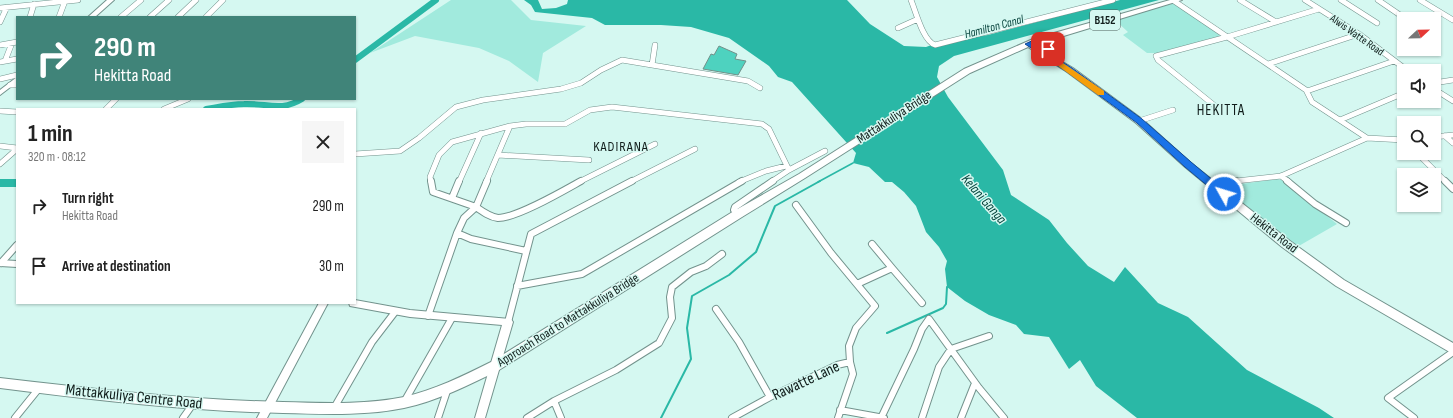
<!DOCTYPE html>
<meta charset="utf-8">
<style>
:root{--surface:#fff;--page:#f6f6f6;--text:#222;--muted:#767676}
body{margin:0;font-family:"Sofia Sans Condensed",sans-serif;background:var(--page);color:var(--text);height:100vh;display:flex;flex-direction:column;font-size:15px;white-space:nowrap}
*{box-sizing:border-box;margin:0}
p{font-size:13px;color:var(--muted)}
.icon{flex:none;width:22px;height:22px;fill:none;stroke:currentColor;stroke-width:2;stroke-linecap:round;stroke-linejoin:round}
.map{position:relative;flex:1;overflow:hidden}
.details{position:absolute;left:16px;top:108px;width:340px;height:196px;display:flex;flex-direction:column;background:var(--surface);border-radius:0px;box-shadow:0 1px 3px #0004}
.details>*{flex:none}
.top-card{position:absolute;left:16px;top:16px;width:340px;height:84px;border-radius:0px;box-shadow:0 1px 3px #0004;background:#408479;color:#fff;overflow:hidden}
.needle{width:26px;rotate:68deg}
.buttons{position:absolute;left:1397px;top:12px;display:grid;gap:8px}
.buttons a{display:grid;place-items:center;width:44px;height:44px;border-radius:0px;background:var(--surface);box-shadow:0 1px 3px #0004;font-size:20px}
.pin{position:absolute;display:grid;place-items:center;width:34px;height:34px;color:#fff;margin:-17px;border-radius:8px;box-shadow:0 2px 6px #0006}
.me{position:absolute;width:44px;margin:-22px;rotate:309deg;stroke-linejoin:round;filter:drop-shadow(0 0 3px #0008)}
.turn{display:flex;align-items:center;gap:14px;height:84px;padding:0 12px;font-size:18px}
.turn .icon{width:52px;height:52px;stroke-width:2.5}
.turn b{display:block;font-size:28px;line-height:34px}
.round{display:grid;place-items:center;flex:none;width:42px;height:42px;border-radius:0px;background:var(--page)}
.overview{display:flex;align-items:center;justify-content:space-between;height:68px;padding:0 12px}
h1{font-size:24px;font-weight:700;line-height:30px}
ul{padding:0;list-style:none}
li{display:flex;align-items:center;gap:12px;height:60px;padding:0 12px}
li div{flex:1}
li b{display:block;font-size:15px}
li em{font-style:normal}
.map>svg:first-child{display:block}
.green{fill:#a1eadd}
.water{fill:#2ab8a6}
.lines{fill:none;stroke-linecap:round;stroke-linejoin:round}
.stream-far1{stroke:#2ab8a6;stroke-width:1.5}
.stream{stroke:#2ab8a6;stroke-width:2}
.canal-far1{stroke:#2ab8a6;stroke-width:6}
.canal{stroke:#2ab8a6;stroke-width:8}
.building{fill:#4ed2bf;stroke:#71918a}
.minor-far1-casing{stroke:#73938d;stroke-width:6}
.minor-casing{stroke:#73938d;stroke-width:8}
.tertiary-casing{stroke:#73938d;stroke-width:2}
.primary-casing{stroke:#73938d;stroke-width:2}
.minor-far1{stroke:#fff;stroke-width:5}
.minor{stroke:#fff;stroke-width:6}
.tertiary{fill:#fff;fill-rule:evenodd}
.primary{fill:#fff;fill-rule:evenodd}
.route{fill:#1a73e8;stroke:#114b97}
.slow{fill:#f59e0b}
.labels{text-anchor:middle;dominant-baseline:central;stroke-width:3;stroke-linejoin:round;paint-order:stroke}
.far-street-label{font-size:11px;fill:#111d1b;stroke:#d5f8f1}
.shield{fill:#d5f8f1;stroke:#4c5f5b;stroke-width:1}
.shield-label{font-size:12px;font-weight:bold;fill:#111d1b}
.far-water-label{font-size:12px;font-style:italic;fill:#003e37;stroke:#d5f8f1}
.street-label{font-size:13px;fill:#111d1b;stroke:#d5f8f1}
.neighbourhood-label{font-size:14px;letter-spacing:1px;fill:#111d1b;stroke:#d5f8f1}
.water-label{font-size:14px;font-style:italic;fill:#003e37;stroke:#d5f8f1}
.quarter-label{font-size:15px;letter-spacing:1px;fill:#111d1b;stroke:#d5f8f1}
.near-street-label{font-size:16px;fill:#111d1b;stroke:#d5f8f1}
</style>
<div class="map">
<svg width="1453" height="418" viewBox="0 0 1453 418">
<rect width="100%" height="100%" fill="#d5f8f1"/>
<path class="green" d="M451,0H511L531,20L586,26L543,53L538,82L509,61L479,48L415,36L370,53Z
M1175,3L1221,36L1158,53H1147L1123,35L1128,32L1115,20Z
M1277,179L1282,180L1337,224L1297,247L1219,187Z"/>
<path class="water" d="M524,0H538L542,9L556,8L567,4L568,0H847L870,24L904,46L926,47L940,42L988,35L1120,0H1159L954,56L939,66L937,77L948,97L1003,170L1011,195L1049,220L1067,243L1088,266L1114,282L1125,267L1158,303L1188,317L1247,370L1319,408L1334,418H1137L1096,386L1080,360L1069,369L1049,337L1024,334L1016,325L989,315L965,301L947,287L945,269L947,261L939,247L926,232L916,206L904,192L892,182H885L869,167L853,163L856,153L792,82L778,77L769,66L729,38L691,27L661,25H605L592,18L535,12L531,5Z"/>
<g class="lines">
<path class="stream-far1" d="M818,182L853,163"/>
<path class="stream" d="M887,333L943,308L946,304L947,287
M661,418L691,359L687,328L692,296L729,275L756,252L775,206L820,181"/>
<path class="canal-far1" d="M355,60L436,0
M206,109C218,107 231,104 244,104C267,103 281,112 302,99"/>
<path class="canal" d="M0,183H17"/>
</g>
<path class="building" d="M719,46L737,54L735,59L746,61L738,75L703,69L711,54L714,55Z"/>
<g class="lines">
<g class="minor-far1-casing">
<path id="minor-far1" d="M911,0C916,12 923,41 935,45L1113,0
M1240,0L1276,22
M1305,0L1359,34L1408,71
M1341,0L1377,23
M1378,0L1400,15
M1420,0L1453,20
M1174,1L1306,90L1312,102L1367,138L1404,140
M0,8L78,0
M30,17L34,4
M59,17L65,1
M121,17L141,0
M150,17L169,0
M178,17L196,0
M206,17L223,0
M0,22L7,7
M898,28L918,19
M0,45L17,42
M5,61L12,43
M0,62L17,59
M1268,64L1359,34
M652,65L655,45
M0,79L17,75
M1434,83L1453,80
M10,85H17
M1434,89L1453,101
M1307,91L1394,61
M1215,106L1158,60L1156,56L1227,37L1319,9
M106,109L116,99
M164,109L188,99
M0,111L17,112
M1340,120L1404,93
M1139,121L1173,110
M1445,136L1453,143
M1434,137L1453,135
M0,146L17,148
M1417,153L1446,182
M355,154L400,151L419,138L456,107L483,100L561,89L581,83L601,70L622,60L748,81L760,88
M498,155L589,160
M0,164L17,149
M789,170L825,151
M1281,176L1289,182
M431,182L430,177L439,155L452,142L510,126L526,124H565L590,110L612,107L762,124L769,129L789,170L771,182
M459,182L481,133
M486,182L510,126
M579,182L655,144
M630,182L695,149
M739,182L766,171L786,166
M1227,182L1281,176L1367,138"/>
</g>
<g class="minor-casing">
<path id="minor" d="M487,181L476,207C483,212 490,217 498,218C517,218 563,191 581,181
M1287,181L1315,204L1346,223
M1445,181L1453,189
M1212,184L1236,181
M452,198L459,181
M796,205L831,253L875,306L856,328L849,346L850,362L853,374L838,418
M738,214L734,210L735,207L773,181
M457,233L471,239L526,251
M872,244L892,268
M1,263L17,245
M857,284L892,268L922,303
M517,286L582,274L742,181
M716,309L739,342L770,397
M428,316L457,233L464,218L476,207L433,192L431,181
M508,322L531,234L632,181
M554,401L561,418
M404,402L452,318
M334,408L372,342L395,312
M840,410L884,418
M15,418L40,387
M183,418L193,404
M438,418L448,388
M527,418L554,401L616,370L659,343L672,318L670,297L672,287L691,272L706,266L722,254
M732,418L770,397L837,365L850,362
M881,418L914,349L922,329L929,319L979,388L1004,418
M922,418L939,367L951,349L989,336
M961,418L975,383
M1414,418L1388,398L1453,352"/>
</g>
<g class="tertiary-casing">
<path id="tertiary" d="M107,0H114L95,17H88Z
M17,77V82L0,95V90Z
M0,260L17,261V267L0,266Z
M355,300L410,310L511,319L513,322L485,418H475L502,325L410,317L350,306L349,303H355Z
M319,303H328L267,418H257Z"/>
</g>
<g class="primary-casing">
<path id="primary" d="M1170,0H1182L1034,45L1073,68L1142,119L1191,163L1290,241L1344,280L1453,343V354L1336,286L1282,247L1185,167L1136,123L1067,72L1028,47L970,73L805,178L742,217L499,370C469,385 437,401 404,408C365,416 323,414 283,413C188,411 94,400 0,388V378C94,389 188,400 283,402C323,403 365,405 404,397C434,390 463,376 491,362L734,211L799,174L964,69L1033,39Z"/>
</g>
<use href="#minor-far1" class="minor-far1"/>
<use href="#minor" class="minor"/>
<use href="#tertiary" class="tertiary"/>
<use href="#primary" class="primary"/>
</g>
<path class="route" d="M1036,39L1052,49L1051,51H1046L1034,44L1072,68L1142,119L1191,162L1227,192L1229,194L1227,197H1221L1185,167L1137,123L1067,72L1025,44Z"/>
<path class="slow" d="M1057,59L1104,91V95H1098L1054,63V60Z"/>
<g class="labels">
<g class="far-street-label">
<text transform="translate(1357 35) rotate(35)">Alwis Watte Road</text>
</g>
<rect class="shield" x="1090" y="10" width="30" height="20" rx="3"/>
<g class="shield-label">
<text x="1105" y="20">B152</text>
</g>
<g class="far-water-label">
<text transform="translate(994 27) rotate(-15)">Hamilton Canal</text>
</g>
<g class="street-label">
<text transform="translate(894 117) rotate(-33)">Mattakkuliya Bridge</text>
<text transform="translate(1274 233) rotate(38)">Hekitta Road</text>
<text transform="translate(568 320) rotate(-32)">Approach Road to Mattakkuliya Bridge</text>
</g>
<g class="neighbourhood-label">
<text x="621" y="146">KADIRANA</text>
</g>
<g class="water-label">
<text transform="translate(984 199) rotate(49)">Kelani Ganga</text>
</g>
<g class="quarter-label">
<text x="1221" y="110">HEKITTA</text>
</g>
<g class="near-street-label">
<text transform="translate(806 381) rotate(-25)">Rawatte Lane</text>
<text transform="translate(134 397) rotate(6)">Mattakkuliya Centre Road</text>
</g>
</g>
</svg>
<div class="buttons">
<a><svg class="needle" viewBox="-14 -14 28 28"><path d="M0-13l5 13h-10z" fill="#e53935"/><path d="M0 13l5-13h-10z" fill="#767676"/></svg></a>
<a><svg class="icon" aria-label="sound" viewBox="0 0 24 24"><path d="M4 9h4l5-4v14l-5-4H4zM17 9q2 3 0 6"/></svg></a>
<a><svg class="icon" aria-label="search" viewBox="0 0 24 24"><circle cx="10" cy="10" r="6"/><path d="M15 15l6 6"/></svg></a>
<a><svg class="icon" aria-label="layers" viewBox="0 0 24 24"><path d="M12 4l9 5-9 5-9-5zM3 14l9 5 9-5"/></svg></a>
</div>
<div class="pin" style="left:1048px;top:49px;background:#d93025"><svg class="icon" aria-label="arrive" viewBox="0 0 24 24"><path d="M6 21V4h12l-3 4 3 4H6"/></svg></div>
<svg class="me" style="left:1224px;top:194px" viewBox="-20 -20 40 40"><circle r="17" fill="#1a73e8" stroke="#fff" stroke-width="3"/><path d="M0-11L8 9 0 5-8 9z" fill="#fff"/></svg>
<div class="top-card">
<div class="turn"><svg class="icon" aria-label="right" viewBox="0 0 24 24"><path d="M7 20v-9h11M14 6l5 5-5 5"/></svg><div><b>290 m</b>Hekitta Road</div></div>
</div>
<section class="details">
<div class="overview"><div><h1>1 min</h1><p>320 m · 08:12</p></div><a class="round"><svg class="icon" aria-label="close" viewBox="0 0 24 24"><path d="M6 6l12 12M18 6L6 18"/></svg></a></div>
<ul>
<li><svg class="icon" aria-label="right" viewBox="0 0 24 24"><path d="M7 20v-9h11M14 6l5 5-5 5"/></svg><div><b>Turn right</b><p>Hekitta Road</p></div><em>290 m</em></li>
<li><svg class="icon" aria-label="arrive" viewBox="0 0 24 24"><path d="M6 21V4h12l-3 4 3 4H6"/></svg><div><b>Arrive at destination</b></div><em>30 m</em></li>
</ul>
</section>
</div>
